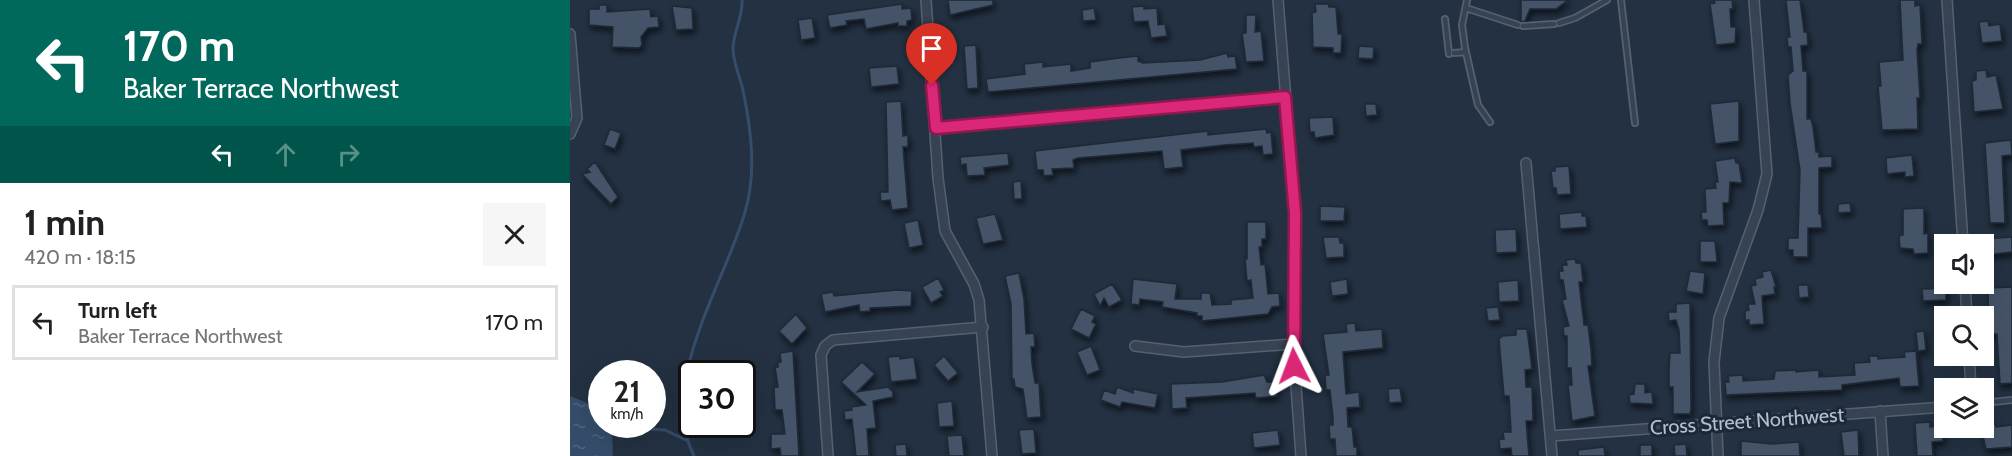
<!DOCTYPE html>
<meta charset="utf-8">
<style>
:root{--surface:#fff;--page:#f6f6f6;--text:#202124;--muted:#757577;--line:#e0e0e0}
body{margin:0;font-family:Cabin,sans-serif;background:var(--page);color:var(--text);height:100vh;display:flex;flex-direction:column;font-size:22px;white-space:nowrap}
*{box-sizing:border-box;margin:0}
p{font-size:20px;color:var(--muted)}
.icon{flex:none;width:33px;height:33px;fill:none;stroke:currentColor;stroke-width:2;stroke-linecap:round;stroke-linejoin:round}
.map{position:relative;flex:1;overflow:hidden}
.panel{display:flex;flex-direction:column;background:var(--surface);width:570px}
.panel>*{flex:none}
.hud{background:#00695c;color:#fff;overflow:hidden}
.controls{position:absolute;left:1364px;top:234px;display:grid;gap:12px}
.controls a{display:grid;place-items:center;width:60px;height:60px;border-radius:0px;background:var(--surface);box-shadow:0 6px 24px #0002;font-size:30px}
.speed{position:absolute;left:18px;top:360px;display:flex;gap:12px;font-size:30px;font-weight:700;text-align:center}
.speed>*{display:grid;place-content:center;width:78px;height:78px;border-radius:50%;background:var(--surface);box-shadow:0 6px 24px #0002;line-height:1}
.speed small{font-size:15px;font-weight:400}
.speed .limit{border:3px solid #111;border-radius:9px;background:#fff;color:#111}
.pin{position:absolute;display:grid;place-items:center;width:51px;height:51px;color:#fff;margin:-62px -26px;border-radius:50% 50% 50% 0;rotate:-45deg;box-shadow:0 0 6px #0007}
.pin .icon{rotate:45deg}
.me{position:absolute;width:66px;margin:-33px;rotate:357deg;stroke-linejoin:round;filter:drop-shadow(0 0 4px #0008)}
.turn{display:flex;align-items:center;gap:21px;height:126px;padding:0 24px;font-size:27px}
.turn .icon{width:78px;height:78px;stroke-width:2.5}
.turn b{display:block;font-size:42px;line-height:51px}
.lanes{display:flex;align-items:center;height:57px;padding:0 24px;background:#0003;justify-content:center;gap:30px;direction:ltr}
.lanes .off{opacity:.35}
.round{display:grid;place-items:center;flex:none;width:63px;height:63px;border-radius:0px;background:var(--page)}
.overview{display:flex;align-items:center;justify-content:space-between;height:102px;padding:0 24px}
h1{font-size:36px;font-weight:700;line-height:45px}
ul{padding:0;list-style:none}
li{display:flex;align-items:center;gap:18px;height:75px;margin:0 12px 9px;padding:0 12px;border:3px solid var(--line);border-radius:0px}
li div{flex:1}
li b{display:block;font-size:22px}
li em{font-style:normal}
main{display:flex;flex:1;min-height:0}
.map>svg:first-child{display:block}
.water{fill:url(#water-ripples)}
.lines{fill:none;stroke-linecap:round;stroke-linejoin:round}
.stream{stroke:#354d6b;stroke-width:3}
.building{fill:#445367;stroke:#1e2a39;stroke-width:1.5;filter:url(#shadow)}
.lane-casing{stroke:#55616f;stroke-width:8}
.street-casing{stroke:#55616f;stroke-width:12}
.lane{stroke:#374352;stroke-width:4.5}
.street{stroke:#374352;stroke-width:9}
.route-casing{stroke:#8e194d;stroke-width:15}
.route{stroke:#db2777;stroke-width:10}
.labels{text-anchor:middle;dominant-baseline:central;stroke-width:6;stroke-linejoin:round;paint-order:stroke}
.street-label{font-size:20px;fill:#b4becc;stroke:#1c2837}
</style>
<main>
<section class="panel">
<div class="hud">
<div class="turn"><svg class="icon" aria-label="left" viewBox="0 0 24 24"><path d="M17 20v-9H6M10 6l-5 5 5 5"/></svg><div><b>170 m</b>Baker Terrace Northwest</div></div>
<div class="lanes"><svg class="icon" aria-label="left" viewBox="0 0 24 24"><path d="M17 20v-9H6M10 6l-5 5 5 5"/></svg><svg class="icon off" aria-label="ahead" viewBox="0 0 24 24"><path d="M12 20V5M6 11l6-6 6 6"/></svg><svg class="icon off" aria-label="right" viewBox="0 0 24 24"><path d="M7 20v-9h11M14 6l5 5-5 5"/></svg></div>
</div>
<div class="overview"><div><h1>1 min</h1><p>420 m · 18:15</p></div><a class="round"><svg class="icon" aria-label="close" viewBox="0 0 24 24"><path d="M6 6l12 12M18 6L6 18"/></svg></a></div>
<ul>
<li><svg class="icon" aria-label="left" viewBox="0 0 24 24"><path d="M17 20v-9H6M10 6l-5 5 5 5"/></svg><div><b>Turn left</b><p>Baker Terrace Northwest</p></div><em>170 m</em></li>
</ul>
</section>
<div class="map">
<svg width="1442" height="456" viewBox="0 0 1442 456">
<defs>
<pattern id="water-ripples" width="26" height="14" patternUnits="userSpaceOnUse" patternTransform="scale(1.5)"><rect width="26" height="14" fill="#354d6b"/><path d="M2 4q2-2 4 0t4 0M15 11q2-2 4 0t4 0" fill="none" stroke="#50657f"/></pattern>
<filter id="shadow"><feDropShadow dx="2" dy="4" stdDeviation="3" flood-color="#0009"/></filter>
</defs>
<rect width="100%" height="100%" fill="#233142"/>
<path class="water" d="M0,396L17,403L31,417L32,424L36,425L42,437L43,456H0Z"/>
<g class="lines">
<path class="stream" d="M37,426L95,430L116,440
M124,456C87,383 155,283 175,212C187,172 181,129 173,90C170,77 163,62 163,49C163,33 173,17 172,0"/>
</g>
<path class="building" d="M378,0H423V5L380,15Z
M951,0H998L986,9H960L955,21L951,22Z
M1144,0H1162L1163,9H1160L1161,27H1166L1165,43L1146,45L1140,4L1145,3Z
M1216,0H1230L1234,32H1237L1238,45L1231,46L1233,71H1237V119H1241L1243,127L1246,152H1249V157L1262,156V167L1249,168V214H1251L1252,228H1238V257H1223V250H1218V238H1228L1230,170L1220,103L1218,75L1223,71L1221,47H1218L1217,37H1220Z
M1330,0H1345V6L1350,5L1352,44H1348L1347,50L1350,98H1347L1348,129L1312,130L1308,86H1311L1309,62L1333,60Z
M332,4V9L341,8L342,20L337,21V26H328V23L296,29L294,19L276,21L277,25L260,28L257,15Z
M745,4H758L759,7H766L768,34H772L771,53H763V48L743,47L742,13L746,12Z
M29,5H37V12L80,9L81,17L88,16L89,27L78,28L71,37L72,45L69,48L42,47L43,27L19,25V9H29Z
M102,6L122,8L123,29L106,30Z
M574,6V9L587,8L588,25L595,24L597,36L581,38L578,21L564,22L562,7Z
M524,8L526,20L513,21L512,10Z
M676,15H686L685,32L691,31L694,61L676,62L672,33H676Z
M242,18L245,38L231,40L228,20Z
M1418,21L1419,26L1430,24L1432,41L1412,43L1409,22Z
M406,45L408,88L397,89L394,46Z
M789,46L804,47L803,59L788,58Z
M657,53L658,57L665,56L667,69L418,92L416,79L455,74L454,64L473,62V67L501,64V71L520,68V62L549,58L568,56V61L573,63L630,60Z
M327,66L329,84L301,87L299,68Z
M1416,70L1417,77L1426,75L1433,109L1404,112L1402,81L1406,80V71Z
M331,101L333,136L338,135V147H333L338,208L322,210L320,200L311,201L310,192H318L316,102Z
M1169,101V141L1145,144L1140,104Z
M795,104H806L807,115L796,116Z
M763,117L764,135L745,138L744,132H740L739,118Z
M40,129L51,133L45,149L34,145Z
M696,129L697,133L701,132L703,154L693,155L692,146L684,147L683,143L654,145L611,150L613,167L594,169L592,151L508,158L503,160L504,168L482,169L483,175L474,176L473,170H467L465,151L638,131V135Z
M1441,140L1442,155L1432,156L1435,223H1420L1415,143Z
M438,153L439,165L414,168L415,175L397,176L396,164L391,165L390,157Z
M1342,155L1344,176L1335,177V172L1317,174L1316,158Z
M1165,158L1166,163H1169L1172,183L1160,182L1159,203H1153L1154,225L1138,226L1137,220H1132L1131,212H1136L1135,189L1146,188L1145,182H1148L1145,161Z
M25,162L48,197L41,204L12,174L20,172L17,169Z
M999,166L1001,194L987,195L986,188H983L981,171H985V167Z
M451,181L452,199H444L443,182Z
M1280,203L1281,212L1268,213V204Z
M750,206L775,207L774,221H750Z
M1354,208V234L1358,233V253L1344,254L1343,249L1330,248L1329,236L1333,235V209Z
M1012,212V216H1016L1017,227L990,229L989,214Z
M425,214L433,240L413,244L406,218Z
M348,220L353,245L339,248L334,223Z
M677,222H696V239H692V247H689L691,265L695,264L698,294L709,293L710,306L702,307L698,314L632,321V316H627V313L592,307L593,302L570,299L569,305L561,304L563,279L607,284L605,299H631V293H640L642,305L661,304V300L683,298L681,280L677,281L675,259H677Z
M946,229L947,252L926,253L925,230Z
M753,237H769L770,243H774V257L756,258Z
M1442,237V252L1415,255L1414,239Z
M1130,241H1145L1147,262H1130Z
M1005,259L1006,263H1011L1013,282H1009L1014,325H1018L1021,350L1022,366H1018L1025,416L1002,421L998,385H1002L1001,368H997V336H994L993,327L999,326L992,300L996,299L993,280H990L989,271H993L992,265H997L996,260Z
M1201,270L1206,287H1204L1205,294L1192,296L1194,324L1179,325V320H1175V311L1179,310L1178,304H1185L1181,286L1186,285L1185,279L1193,277L1192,272Z
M1120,271L1135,273L1133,294L1116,291Z
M449,273L454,299L456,334L464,333L465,347H461L462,364L465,383H469L471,417L457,418L453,389L445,387L444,379H442L441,304L435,276Z
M368,278L374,290L370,292L373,296L361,303L352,287Z
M777,279L778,294L762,296L760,282Z
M948,280L949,301L929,302L928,282Z
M542,284L552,300L539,307L534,298L530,306L524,294Z
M1228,285H1238L1239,297L1229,298Z
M1442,287V383L1430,384L1427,334H1419L1418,288Z
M1376,288V300L1353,301L1352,289Z
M327,290L342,291L341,306L300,308V311L290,312L289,305L255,312L251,294L263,292L264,296Z
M1120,303L1121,409L1120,414H1103V387H1099V371L1100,353H1110L1109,330L1106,320L1099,321L1098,312H1106V304Z
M928,307L930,320L918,321L916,308Z
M511,309L525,316L522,322L526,324L519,338L501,329Z
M226,314L237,328L222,344L209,331Z
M785,323L786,331L812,329L813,348L773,352L776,394L789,392L790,407L777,408L778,427H782L784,447H787V456H766L765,439H760L759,425H763V418L760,390H756L755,375H759L753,334L777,332L776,324Z
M946,329H957L962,369L955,370L956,387H962L963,421H956L959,456H942L941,448L930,449L929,439H934L933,432H941L939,396H934L929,339L932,336L946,335Z
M1354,331L1356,350L1348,351L1346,332Z
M521,346L530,370L517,375L507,352Z
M223,351L229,456H211L210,448L201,449V434H215L212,410H205L204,387H208L205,367H208V362H211L210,353Z
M1346,351L1349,386L1330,387L1329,378L1272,385V390L1156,395L1155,382H1159L1158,376L1173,375V381L1204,379L1205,371L1226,370V372L1249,370V377L1285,375L1284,363L1300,362L1299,356H1308V359L1335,357L1334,352Z
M330,356V359L344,357L347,379L321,382L318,357Z
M374,356L388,373L378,381L364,365Z
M292,362L305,374L287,392L318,387L323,392V397L303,401L306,428L297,429L299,456H286L282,419L275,420L274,411L282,410L281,407L296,405L271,382Z
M694,375L697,382H706L707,396L686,398L685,393L616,398L617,408L602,409L601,384L652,382Z
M1065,384H1075V393L1082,392L1083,404L1060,403L1059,395L1064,394Z
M547,387L563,393V389L588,394L585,408L552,402L550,407L531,400L534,390L545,394Z
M830,388L832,402L819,403L818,389Z
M382,401L384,426L369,427L367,403Z
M1360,422V427L1372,426L1373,441L1362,442L1363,456H1347L1345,423Z
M1426,424V427L1442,425V447L1416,449L1411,428L1413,425Z
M464,429L466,453L452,454L449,430Z
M708,430L710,445L684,448L682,433Z
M1288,430L1289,456H1274L1271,432Z
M392,435L394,456H379L377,436Z
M1171,441L1202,444L1229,442L1230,456H1171Z
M336,444L337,456H326L325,445Z
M1116,444L1117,456H1105L1104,445Z
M1070,445H1082V456H1070Z
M1034,447L1035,456H1008V450Z"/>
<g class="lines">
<g class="lane-casing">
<path id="lane" d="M897,0L892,25L895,48L908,105L920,122
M1051,0L1065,123
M896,8L948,25
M875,19L879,54
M989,23L1005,18L1037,0
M953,26L984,24
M884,53L896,52
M1413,403L1442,400"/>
</g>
<g class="street-casing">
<path id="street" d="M356,0L368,178L375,231L404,284L409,300L422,456
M708,0L725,213L723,344L731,456
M1377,0L1393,244
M0,34L7,118L0,134
M366,128L715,97
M956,163L982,456
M1395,284L1397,316
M565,346L614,352L723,344
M1399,356L1401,388
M1310,411L1313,456
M981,436L1374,407
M258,456L251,355L255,346L263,340L413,327
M1148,456L1144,362L1149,318L1188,210L1197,174L1184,0"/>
</g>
<use href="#lane" class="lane"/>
<use href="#street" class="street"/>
</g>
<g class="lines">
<g class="route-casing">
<path id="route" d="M362,85L366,128L715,97L725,213L724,366"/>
</g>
<use href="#route" class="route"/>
</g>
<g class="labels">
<g class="street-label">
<text transform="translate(1177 421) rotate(-4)">Cross Street Northwest</text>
</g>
</g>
</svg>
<div class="controls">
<a><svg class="icon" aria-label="sound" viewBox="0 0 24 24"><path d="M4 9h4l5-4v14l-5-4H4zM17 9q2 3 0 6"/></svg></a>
<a><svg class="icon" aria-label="search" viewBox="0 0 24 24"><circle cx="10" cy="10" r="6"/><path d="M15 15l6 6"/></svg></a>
<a><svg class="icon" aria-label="layers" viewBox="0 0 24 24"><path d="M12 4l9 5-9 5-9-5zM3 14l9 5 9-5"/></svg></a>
</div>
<div class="speed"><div>21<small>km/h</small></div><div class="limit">30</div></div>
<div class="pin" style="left:362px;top:85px;background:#d93025"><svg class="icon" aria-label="arrive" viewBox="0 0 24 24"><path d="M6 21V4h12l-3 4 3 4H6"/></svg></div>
<svg class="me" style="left:724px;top:366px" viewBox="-20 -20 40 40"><path d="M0-17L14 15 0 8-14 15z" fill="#db2777" stroke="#fff" stroke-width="4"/></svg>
</div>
</main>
